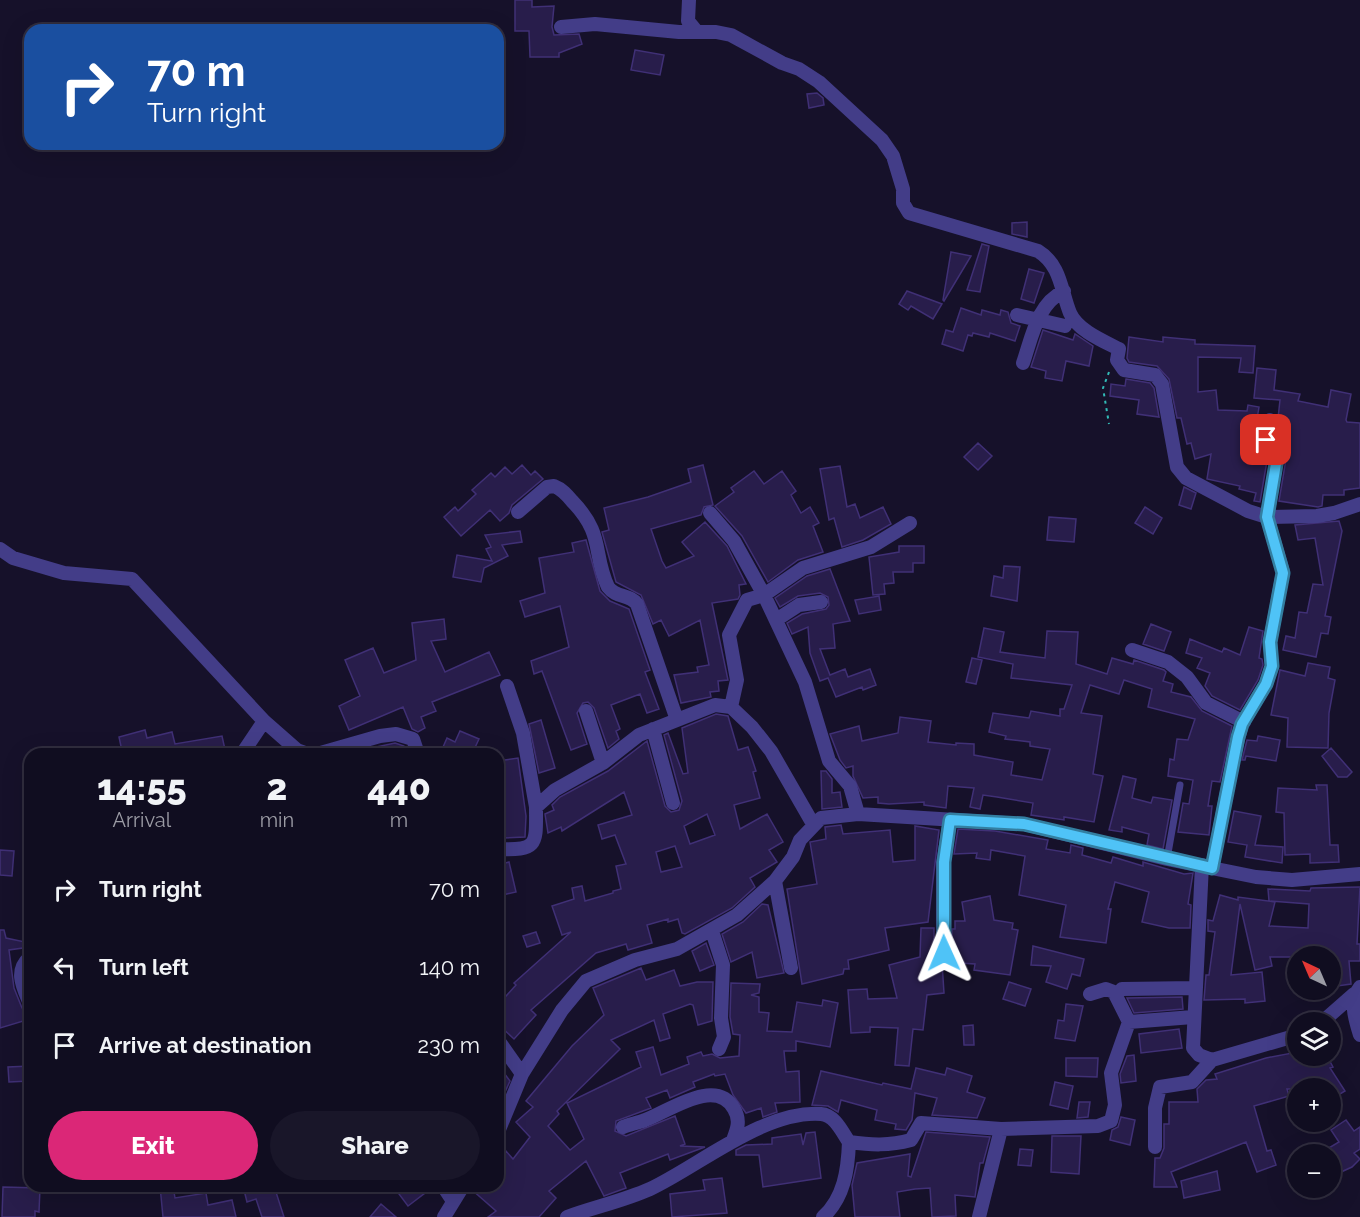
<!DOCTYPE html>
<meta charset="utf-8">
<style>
:root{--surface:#100d20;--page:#191629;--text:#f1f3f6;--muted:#9c9ca5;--line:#302d3e;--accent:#db2777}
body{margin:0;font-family:Raleway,sans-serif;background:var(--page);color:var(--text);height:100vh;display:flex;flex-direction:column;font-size:22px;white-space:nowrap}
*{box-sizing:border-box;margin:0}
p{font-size:20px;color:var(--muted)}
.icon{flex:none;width:33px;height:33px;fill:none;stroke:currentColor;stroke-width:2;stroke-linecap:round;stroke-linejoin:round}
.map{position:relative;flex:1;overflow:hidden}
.panel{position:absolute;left:24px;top:748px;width:480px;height:444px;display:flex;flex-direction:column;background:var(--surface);border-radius:18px;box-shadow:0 6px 24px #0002,0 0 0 2px var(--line)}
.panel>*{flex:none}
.hud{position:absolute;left:24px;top:24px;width:480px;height:126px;border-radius:18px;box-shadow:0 6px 24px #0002,0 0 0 2px var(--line);background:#1a4fa0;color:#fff;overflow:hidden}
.needle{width:39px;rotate:316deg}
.buttons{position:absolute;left:1287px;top:946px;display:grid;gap:12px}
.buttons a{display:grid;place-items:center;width:54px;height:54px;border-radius:50%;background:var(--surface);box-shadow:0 6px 24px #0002,0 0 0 2px var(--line);font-size:30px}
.pin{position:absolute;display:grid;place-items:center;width:51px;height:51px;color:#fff;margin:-26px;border-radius:12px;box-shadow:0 3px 9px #0006}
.me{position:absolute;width:66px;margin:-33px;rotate:359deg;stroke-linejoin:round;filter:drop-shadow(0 0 4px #0008)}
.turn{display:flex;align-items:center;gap:21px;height:126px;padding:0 24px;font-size:27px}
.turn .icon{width:78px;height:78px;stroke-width:2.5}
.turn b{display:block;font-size:42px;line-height:51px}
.eta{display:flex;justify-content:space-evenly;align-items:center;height:102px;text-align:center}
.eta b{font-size:36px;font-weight:800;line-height:42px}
.cta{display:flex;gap:12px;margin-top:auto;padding:12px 24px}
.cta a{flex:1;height:69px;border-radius:36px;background:var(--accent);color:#fff;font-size:24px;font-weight:800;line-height:69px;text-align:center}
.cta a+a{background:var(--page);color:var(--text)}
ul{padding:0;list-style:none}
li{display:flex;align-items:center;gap:18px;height:78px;padding:0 24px}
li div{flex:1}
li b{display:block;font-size:22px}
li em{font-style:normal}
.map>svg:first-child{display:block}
.building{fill:#281d4b;stroke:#403076;stroke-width:1.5;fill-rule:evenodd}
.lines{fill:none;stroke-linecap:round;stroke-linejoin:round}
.path{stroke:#32bbb7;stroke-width:2;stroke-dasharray:3 4.5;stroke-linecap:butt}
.service{stroke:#433d88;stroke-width:7}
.minor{stroke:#433d88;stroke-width:14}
.route-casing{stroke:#337fa1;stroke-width:15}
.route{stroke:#4fc3f7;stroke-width:10}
</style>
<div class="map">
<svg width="1360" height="1217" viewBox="0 0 1360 1217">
<rect width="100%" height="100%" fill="#16112a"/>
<path class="building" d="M515,0H532V7L554,6L552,27L554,35L579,34L582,44L559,53V57H530L529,31H515Z
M635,50L664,55L660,75L631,70Z
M817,93L823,98L824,105L809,108L807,94Z
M1027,222V237L1012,234V223Z
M982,244L989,246L980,292L967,290Z
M951,252L971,256L944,301L943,300Z
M1029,269L1044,273L1034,303L1021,299Z
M907,291L942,304L933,319L911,306L908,310L899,304Z
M961,308L981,315L982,310L1000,315L1001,310L1008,312L1011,323L1020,326L1015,341L990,333L989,337L973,333L972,336L968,335L963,351L942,344L946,330L953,332Z
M1043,330L1073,340L1075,334L1093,346L1089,366L1066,361L1062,381L1045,378L1046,371L1031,367Z
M1129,337L1163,342V337L1195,340V344L1255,346L1253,373L1239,372L1241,358L1198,357V392L1216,390L1218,410L1247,411L1248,405L1259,407L1257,419H1261L1257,442L1268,455L1260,502L1254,501L1256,493L1239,489L1240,486L1207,479L1211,454L1195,459L1191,443L1187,444L1181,418H1177L1169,379L1157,366L1129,362L1127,358Z
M1257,368L1276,370L1274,390L1300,394L1298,401L1328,407L1331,390L1351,394L1346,420L1347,422L1360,423V488L1344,490V495H1323L1322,506L1318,507L1279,501L1287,453L1285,446L1276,437L1280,400L1254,398Z
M1126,379L1150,383L1154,388L1159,417L1137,414L1139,400L1110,396L1111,384L1125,386Z
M978,443L992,456L978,470L964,457Z
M522,465L531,475L535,471L543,479L512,505L509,513L500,521L490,510L461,536L444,517L455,507L458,511L476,494L472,490L491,473L495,477L505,467L512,474Z
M703,465L713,505L704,507L701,515L651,529L662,561L666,568L694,556L682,542L705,522L727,546L746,584L739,585L740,595L738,599L712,603L728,680L718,681L719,691L710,692L711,697L681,703L674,675L698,672L697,667L709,665L700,620L669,636L661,620L653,624L641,595L616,582L602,532L609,530L604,508L648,497L691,482L688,469Z
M840,466L847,507L855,504L860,518L883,507L891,524L863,540L842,547L834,518L829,520L820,469Z
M754,471L764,484L782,471L796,491L791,495L801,513L810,507L819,523L813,526L823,552L798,560L768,582L742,536L715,506L734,492L731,488Z
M1184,487L1196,493L1191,509L1179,505Z
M1145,507L1162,518L1153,534L1135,523Z
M1049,517L1076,519L1074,542L1047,540Z
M1339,521L1342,531L1325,616L1331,617L1328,634L1321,633L1316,657L1283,650L1286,636L1295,638L1299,612L1307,613L1313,584L1323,585L1315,538L1298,540L1295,525Z
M520,531L522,542L502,545L508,556L484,568L481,582L453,577L457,555L492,561L486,549L491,547L485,535Z
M586,540L600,591L610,601L629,609L650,670L645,672L659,709L647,713L640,694L611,705L620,729L616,731L619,739L608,748L594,708L588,702L583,703L577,713L587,744L571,750L542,671L534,674L531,661L569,647L560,606L525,617L520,601L545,593L539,558L574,552L572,543Z
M899,546H924V563H913V572H893L894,583L884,584L885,594L873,595L869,557L899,552Z
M1004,566L1020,567L1017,601L991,596L994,576L1003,578Z
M830,569L850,621L833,624L835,648L820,649L830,675L845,669L848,677L870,669L876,685L863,690L862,687L836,697L828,678L820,681L810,653L808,627L792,634L787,623L802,614L826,609L829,605L828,597L820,593L798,596L780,607L775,598L807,576Z
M879,596L881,610L859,614L855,600Z
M444,619L446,639L431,641L445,672L489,652L500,675L432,702L436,711L421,717L425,728L418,732L412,729L403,707L349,730L339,706L360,696L345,660L373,648L384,673L416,660L412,623Z
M1151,624L1171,632L1164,651L1143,644Z
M1249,627L1263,631L1259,658L1262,659L1263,665L1258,680L1240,710L1212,696L1205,686L1210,673L1197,668L1202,658L1186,653L1190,639L1222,652L1224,648L1240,655Z
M984,628L1004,632L1000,652L1045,658L1047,631L1078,632L1076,664L1107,674L1112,658L1133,664L1134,660L1164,670L1166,672L1163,681L1173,684L1171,692L1191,697L1202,711L1232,726L1220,782L1212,781L1208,806H1212L1209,835L1178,832L1183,803L1189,804L1193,780L1168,776L1170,759L1174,760L1177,739L1188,740L1195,719L1148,707L1152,689L1124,680L1119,694L1090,685L1081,713L1102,716L1093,774L1103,776L1094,822L1064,817V820L1031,815L1033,803L997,797L983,795L980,809L970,807L974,788L948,786L946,808L924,805V802L889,804L878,803V797L863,798L853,776V766L846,768L840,760L830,734L859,726L862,741L898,733L900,717L931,721L928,742L956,745V743L974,744V755L1013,762L1011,775L1042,780L1050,749L1030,746V742L1005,739L1006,736L989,732L993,713L1029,718L1031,711L1060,716V709H1064L1072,685L1011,678L1013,664L978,657Z
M972,658L982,660L976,684L966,682Z
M1308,663L1330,667L1328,678L1335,680L1329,713L1328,748L1287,747L1288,718L1271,715L1280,670L1305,676Z
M716,714L728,716L738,750L748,747L756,771L753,772L760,798L734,805L740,829L767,814L783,842L769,850L777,862L750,878L755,887L732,908L685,934L682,933L678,919L668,922V919L647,925L652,943L628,950L626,944L596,953L531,1010L536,1015L514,1039L498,1024V1005L516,985L514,983L571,932L562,935L552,906L574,899L572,888L582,886L585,901L613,893V891L621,889L616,866L626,864L615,835L602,839L598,825L632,815L624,792L562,831L561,827L548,833L545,814L554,810L552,805L560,797L608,771L647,741L665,806L671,812L679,810L682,801L664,735L668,733L683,774L688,773L682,728ZM707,814L715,835L690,844L684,826ZM675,846L682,867L661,872L656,852Z
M541,720L555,768L539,773L529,724Z
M145,730L147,738L172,732L175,744L222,736L226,754H127L126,750L122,751L119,737Z
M460,731L479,739L472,754H440L447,738L455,742Z
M1258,736L1280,740L1276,761L1246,756L1245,760H1242L1247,740L1257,741Z
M395,743L404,746L408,754H379L376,747Z
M1331,748L1352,772L1347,777H1338L1322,756Z
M518,758L526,816L525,837L504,838L505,828H498V761Z
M821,771H826L832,779V793L840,792L842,807L822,809Z
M1123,776L1136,779L1132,798L1151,803L1153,797L1172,800L1163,849L1147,845L1149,834L1122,827V832L1109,830Z
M1316,785H1327L1330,845H1338L1339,862L1310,863V854L1285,855L1284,813L1276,812L1278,788L1317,790Z
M1234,811L1261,816L1255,845L1283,847L1282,863L1245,857L1247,845L1228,842Z
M841,825L843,834L890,830L893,862L915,860V826L939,830L928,922L885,928L889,950L848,960L849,969H844L843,974L802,984L787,889L817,884L810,842L826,839L825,827Z
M958,829L995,831L1048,840L1046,849L1070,853L1071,845L1083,848L1082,855L1111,863L1113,857L1143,866V862L1184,874L1193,873L1188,904L1191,905L1190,928H1169L1142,922L1149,892L1115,882L1108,909H1111L1106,943L1060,937L1066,905L1019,895L1025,856L991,850L990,860L976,858L977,853L954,854Z
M0,850L14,851L12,876L0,875Z
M509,862L516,892L498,896V865Z
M1360,887L1357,944H1360V961H1349L1351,984L1330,987V957H1270L1272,966L1255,970L1240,904L1231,975L1262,972L1265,1001L1245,1003V999L1204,1000L1206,975H1209L1215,932L1208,931V920L1213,921L1220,895L1238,900V897L1275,902L1269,926L1308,928L1309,904L1269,901L1268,889L1310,891L1311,888Z
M990,896L994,920L1013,923L1012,929L1018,930L1010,975L974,970L975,964L944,962L952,954V929H955V921H965L962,902Z
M762,904L768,905L784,973L757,978L752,952L731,962L722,934L743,922Z
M921,928H934V954L942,962L944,993L927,995L923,1030L913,1029L909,1066L895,1065L898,1028L870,1027V1032L851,1033L848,990L867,989L868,999L897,998L889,965L920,957Z
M0,930H4L6,938L30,943V947L9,950L14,988L22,1008L30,1013V1019L0,1028Z
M536,932L540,943L527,947L523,936Z
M706,943L714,965L700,971L692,951Z
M1033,946L1084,959L1080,976L1072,974L1067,989L1046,982L1051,966L1031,965Z
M641,968L646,980L674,970L680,986L697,982H713L712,1021L698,1025L693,1005L690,1004L663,1014L670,1038L660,1041L654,1020L611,1040L620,1049L557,1111L559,1114L548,1126L570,1150L584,1139L567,1103L641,1067L636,1052L653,1047L661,1075L689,1064L687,1057L701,1052L703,1056L712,1054L720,1058L739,1056L740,1035L733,1034L730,1017L731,983L760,984L759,993L751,995L759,997V1012L769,1013L767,1031L792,1032L797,1002L822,1006L823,1000L838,1003L830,1047L796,1041V1051H784L786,1072L799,1071L800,1102L775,1103L777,1112L763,1117L761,1108L746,1113L733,1095L725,1074L715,1076L714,1074L693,1082L695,1087L670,1098L667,1090L646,1098L651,1108L616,1121L615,1131L626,1136L675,1116L685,1144L680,1146L705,1147L670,1160L668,1154L620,1173L626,1188L604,1196L586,1161L549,1191L556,1198L539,1217H488L496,1211L471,1189L472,1186H498V1159L506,1151L513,1159L530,1137L516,1122L533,1107L526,1101L572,1046L604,1015L593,988Z
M1009,982L1031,989L1025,1006L1003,999Z
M1182,997L1183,1009L1134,1013L1127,998Z
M1066,1004L1083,1006L1075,1041L1055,1038L1058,1020L1064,1021Z
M973,1025L974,1045H964L963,1026Z
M1179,1029L1182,1048L1141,1053L1139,1034Z
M1292,1053L1293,1056H1327L1333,1067L1330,1068L1345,1091L1330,1100V1089H1287L1289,1096L1254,1106L1267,1151L1271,1150L1276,1165L1257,1172L1246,1142L1171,1172L1177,1187H1154L1155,1158H1160L1164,1148V1124H1169V1102H1198L1197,1089L1206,1080L1217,1079L1215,1074L1266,1058Z
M1134,1055L1136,1081L1121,1083L1120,1074L1127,1056Z
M1066,1058H1098L1097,1077L1066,1076Z
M498,1065L510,1081L505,1092L498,1097Z
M30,1066V1081L9,1082L8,1067Z
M916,1068L945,1075L947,1068L972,1076L967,1092L985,1098L977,1118L932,1115L937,1098L915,1093L912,1120L906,1130L895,1129L896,1124L875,1120L877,1110L841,1100L838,1112L828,1106L812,1105L821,1071L882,1085L883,1083L911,1089Z
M1055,1082L1073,1086L1068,1109L1050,1105Z
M1079,1102H1090L1088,1117L1077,1118Z
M1121,1117L1135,1120L1130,1145L1110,1140L1112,1130L1118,1127Z
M1346,1120L1354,1131L1360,1127V1149L1354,1153L1360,1159L1352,1167L1330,1177V1155H1317L1339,1142L1331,1130Z
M815,1132L821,1178L763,1187L759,1155H736V1150L746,1145L772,1144V1138L801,1134L803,1145L806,1133Z
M926,1132L990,1137L983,1163H980L975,1197L955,1195L956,1216L932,1217L930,1188L915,1189L897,1192L900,1217H855L852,1185L857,1163L910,1154L908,1176L911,1177Z
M1052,1136H1081L1079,1174L1051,1172Z
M1020,1149L1033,1150L1031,1166L1018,1165Z
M1217,1171L1220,1190L1184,1198L1181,1181Z
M722,1178L727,1213L672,1217L670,1194L705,1190L703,1180Z
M160,1186H173L175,1198L206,1193L208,1205L232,1200L236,1217H163Z
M243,1186H274L284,1217H262L256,1199L247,1202Z
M393,1186H420L425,1193L408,1206Z
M3,1187L40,1188L39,1212L35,1211V1217H2Z
M381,1204L396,1217H370Z"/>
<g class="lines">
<path class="path" d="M1109,372L1103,388L1109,424"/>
<path class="service" d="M1167,859L1180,785"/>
<path class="minor" d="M689,0L688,21L697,32
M561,27L595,24L679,32H716L731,35L782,63L799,69L819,82L882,140L893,156L903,189V203L909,213L1038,251C1061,265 1061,291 1070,313C1077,330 1103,341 1119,349L1117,360L1124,370L1155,375L1162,384L1177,467L1186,478L1248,511L1267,517L1317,516L1334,513L1360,504
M1017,315L1065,326
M1023,363C1032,337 1037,304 1064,291
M518,512L547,487L554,486C562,489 567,495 572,501C605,535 592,552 608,587C616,598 630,594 637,604L677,720
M710,513L734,541L764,595L805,682L829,761L850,786L858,814
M0,549L13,558L64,573L132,579L264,721L297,750L308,754
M776,620L799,605L821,602
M1132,650L1168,662L1187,677L1206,703L1244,722
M507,686L523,733L536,807
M731,707L737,680L729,635L747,600L764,595L803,568L871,547L910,523
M586,711L603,763
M653,729L673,803
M242,754L264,721
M317,754L380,736L396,734L413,739L418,754
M498,849C539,851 536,844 536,807L555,790L603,763L639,735L715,705L731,707L752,727L771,751L813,824
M1202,865L1193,1048L1199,1055L1212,1060L1298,1035
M1212,868L1235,751L1242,724L1266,684L1272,666L1270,642L1283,572L1267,517L1278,452L1266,440L1270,420
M775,881L791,968
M712,931L723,965L721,1018L724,1037L719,1049
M943,953V863L950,820
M30,957C14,971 23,987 30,1004
M1360,987C1349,1001 1355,1019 1360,1035
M1122,989L1195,988
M1129,1022L1193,1017
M1321,1023L1354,994
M498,1040L522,1074
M623,1127C630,1124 638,1123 645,1120C668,1112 716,1076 734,1109C741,1120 737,1130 733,1140
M498,1132L522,1074L562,1010L586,981L635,960L677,949L737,915L775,881L793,857L800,840L821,818L858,814L1024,824L1167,859L1256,877L1292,880L1360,874
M1155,1147V1108L1160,1087L1192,1082L1212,1060
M443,1186L453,1201
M444,1217L463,1186
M567,1217C594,1207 623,1201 650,1189C699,1166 764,1110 821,1114C835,1115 842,1132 849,1142C871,1145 889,1146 911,1140L921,1123L1001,1129L1098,1126L1111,1121L1115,1105L1111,1073L1129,1022L1114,992L1106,989L1090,994
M823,1217C844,1198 848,1170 849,1142
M979,1217L1001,1129"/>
</g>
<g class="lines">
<g class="route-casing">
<path id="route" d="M944,953V862L950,820L1024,824L1212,868L1238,737L1242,724L1266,684L1272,666L1270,642L1283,573L1267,517L1278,452L1266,440"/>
</g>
<use href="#route" class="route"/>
</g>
</svg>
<div class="buttons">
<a><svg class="needle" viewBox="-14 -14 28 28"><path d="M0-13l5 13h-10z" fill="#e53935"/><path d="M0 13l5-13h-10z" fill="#9c9ca5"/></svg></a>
<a><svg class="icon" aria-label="layers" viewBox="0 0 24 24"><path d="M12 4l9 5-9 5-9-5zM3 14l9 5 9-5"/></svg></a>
<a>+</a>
<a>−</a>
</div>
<div class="pin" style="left:1266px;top:440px;background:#d93025"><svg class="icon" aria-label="arrive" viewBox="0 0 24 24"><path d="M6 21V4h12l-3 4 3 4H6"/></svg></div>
<svg class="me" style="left:944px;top:953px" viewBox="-20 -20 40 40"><path d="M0-17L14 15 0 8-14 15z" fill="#4fc3f7" stroke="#fff" stroke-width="4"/></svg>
<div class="hud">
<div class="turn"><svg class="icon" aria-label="right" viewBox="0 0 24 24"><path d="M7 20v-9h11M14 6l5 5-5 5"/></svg><div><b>70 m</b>Turn right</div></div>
</div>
<section class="panel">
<div class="eta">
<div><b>14:55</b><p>Arrival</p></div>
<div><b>2</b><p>min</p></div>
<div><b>440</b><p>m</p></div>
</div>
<ul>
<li><svg class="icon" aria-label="right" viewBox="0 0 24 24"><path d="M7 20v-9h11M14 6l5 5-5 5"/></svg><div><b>Turn right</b></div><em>70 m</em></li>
<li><svg class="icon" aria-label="left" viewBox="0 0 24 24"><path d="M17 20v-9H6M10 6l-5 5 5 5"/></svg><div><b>Turn left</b></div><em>140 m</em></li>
<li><svg class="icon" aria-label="arrive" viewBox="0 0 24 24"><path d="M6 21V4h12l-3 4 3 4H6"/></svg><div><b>Arrive at destination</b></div><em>230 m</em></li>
</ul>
<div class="cta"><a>Exit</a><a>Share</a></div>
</section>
</div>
